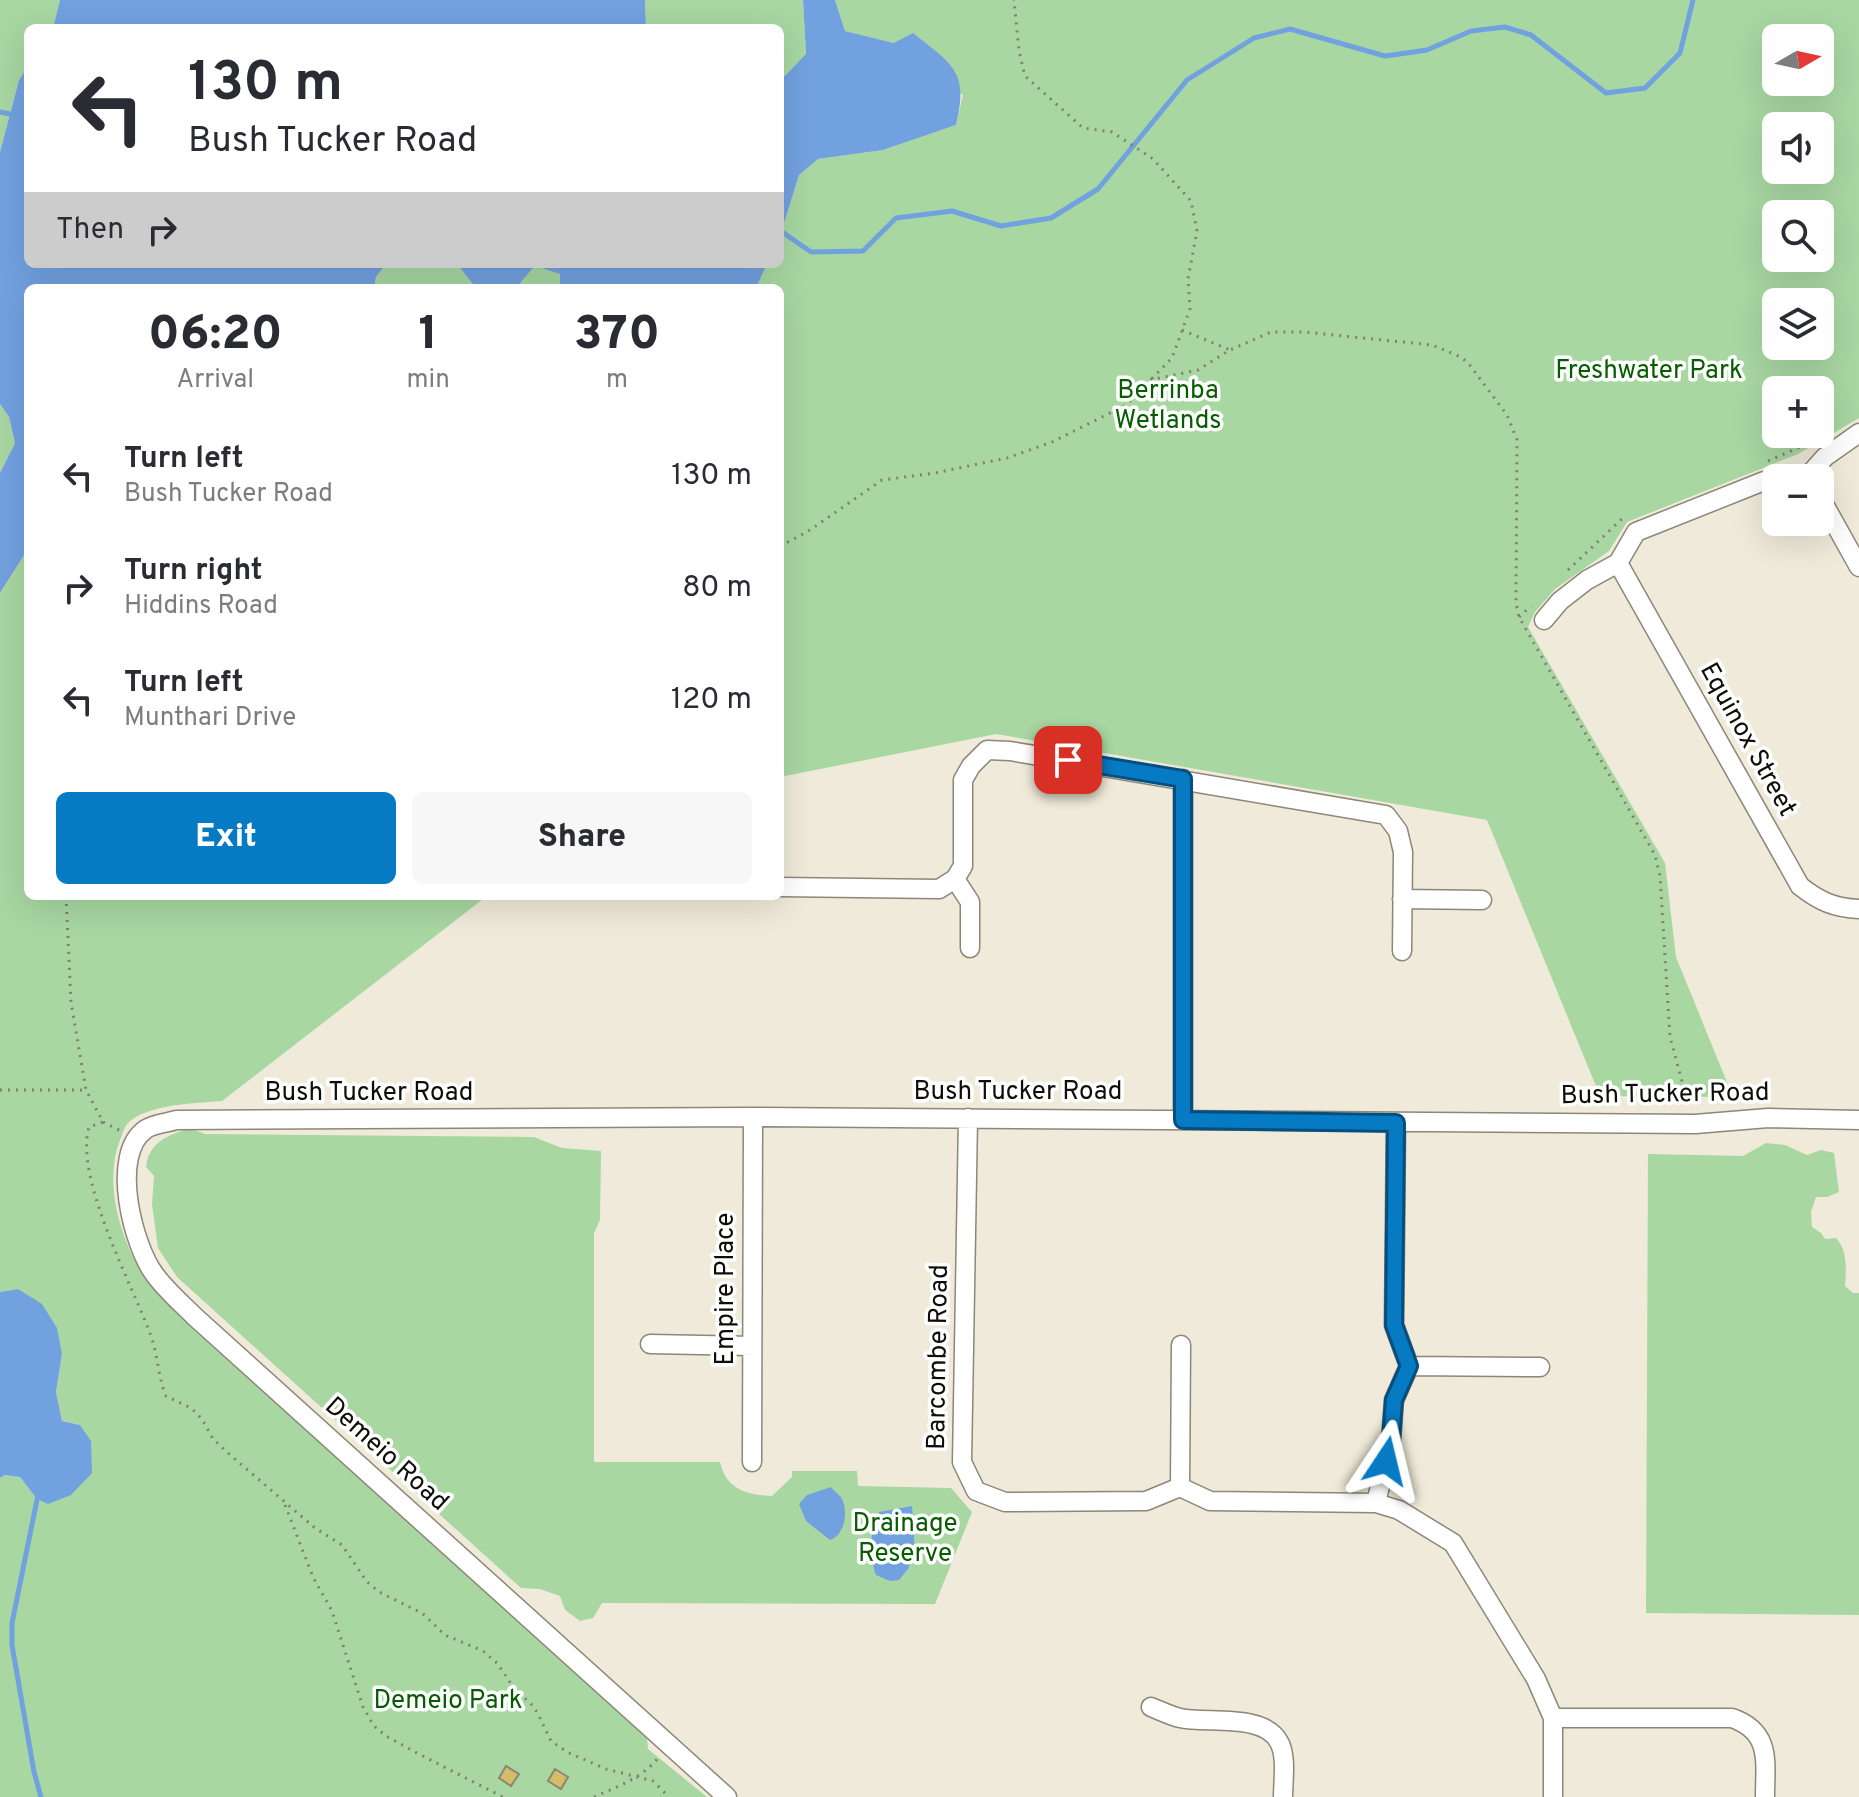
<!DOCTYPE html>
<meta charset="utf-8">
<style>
:root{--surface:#fff;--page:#f7f7f7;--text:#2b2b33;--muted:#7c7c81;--accent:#077ac4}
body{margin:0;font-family:Overpass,sans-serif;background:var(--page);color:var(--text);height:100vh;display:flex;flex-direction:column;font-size:30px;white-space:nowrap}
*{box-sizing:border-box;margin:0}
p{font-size:26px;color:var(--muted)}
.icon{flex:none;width:44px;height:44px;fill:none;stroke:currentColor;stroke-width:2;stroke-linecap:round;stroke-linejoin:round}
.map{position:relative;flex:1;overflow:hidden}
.panel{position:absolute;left:24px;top:284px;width:760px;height:616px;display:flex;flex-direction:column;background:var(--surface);border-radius:12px;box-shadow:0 8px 32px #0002}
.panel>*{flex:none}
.guide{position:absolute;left:24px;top:24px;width:760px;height:244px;border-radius:12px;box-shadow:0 8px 32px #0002;background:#fff;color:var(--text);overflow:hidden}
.needle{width:52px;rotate:81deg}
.fabs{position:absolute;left:1762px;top:24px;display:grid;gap:16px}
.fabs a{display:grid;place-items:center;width:72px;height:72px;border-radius:12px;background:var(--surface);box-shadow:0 8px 32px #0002;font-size:40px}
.pin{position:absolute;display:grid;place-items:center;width:68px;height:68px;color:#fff;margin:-34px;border-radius:16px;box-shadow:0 4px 12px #0006}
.me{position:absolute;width:88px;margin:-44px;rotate:10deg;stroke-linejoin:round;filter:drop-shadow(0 0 6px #0008)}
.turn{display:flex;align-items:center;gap:28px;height:168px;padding:0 32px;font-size:36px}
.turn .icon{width:104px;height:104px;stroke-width:2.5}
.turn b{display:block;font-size:56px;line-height:68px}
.then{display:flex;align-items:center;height:76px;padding:0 32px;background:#0003;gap:16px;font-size:30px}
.eta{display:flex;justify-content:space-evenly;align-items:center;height:136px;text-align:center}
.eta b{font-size:48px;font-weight:800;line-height:56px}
.primary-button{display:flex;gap:16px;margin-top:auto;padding:16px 32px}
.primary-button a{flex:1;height:92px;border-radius:12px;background:var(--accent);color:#fff;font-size:32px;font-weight:800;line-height:92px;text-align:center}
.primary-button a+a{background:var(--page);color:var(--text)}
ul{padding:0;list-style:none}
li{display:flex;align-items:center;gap:24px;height:112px;padding:0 32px}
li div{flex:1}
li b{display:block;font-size:30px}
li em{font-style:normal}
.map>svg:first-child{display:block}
.green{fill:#a8d7a2;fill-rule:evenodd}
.water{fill:#72a1e0}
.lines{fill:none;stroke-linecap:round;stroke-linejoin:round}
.stream{stroke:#72a1e0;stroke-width:5}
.building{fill:#d4bc69;stroke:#8b8677;stroke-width:2}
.minor-casing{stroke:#8c8778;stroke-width:21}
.path{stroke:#827f73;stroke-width:3;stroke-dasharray:2 6;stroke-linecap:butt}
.minor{stroke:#fff;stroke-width:18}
.route-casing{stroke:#054f7f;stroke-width:20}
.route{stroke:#077ac4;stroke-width:14}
.labels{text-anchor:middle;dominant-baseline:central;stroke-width:7;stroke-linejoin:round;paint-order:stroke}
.park-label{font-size:26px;fill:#075b00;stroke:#fff}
.street-label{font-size:26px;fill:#0e0d07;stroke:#fff}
</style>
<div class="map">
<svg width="1859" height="1797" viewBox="0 0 1859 1797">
<rect width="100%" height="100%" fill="#efead9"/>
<path class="green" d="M0,0H60L53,28H28V66L19,80L0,152Z
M645,0H803L806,55L785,77H780V28H646Z
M835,0H1859V418L1798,454L1627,522L1609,551L1555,589L1535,612L1528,627L1665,863L1676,957L1733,1097L1600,1096L1487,820L996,734L780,777V288H756L767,264H780V236L799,175L818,159L883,150L956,125L963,95L894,43L845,31ZM1776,38H1820V82H1776ZM1776,126H1820V170H1776ZM1776,214H1820V258H1776ZM1776,302H1820V346H1776ZM1776,390H1820V434H1776Z
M386,264H457L476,288H374L376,277Z
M535,266L560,274V288H519L521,282Z
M0,404L9,417L15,443L0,473Z
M28,549V896H487L222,1101C197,1103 146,1104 127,1124C124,1127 122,1136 120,1140C102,1185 123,1250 151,1286L647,1737L648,1749L707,1797H0V1478L5,1475L20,1477L37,1499L80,1425L62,1421L56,1392L62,1354L19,1289L0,1292V593Z
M189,1128L205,1134L534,1137L562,1148L601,1151L600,1220L594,1233V1462H720C726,1489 746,1495 772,1496L792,1477V1471H857L858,1486L951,1488L972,1512L935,1604L602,1603L593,1618L580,1621L565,1610L560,1596L540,1589L521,1588L177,1277L158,1248L152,1204L154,1176L146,1167C149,1142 167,1136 189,1128Z
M1766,1143L1785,1145L1807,1155L1821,1150L1834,1153L1839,1192L1827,1197H1816L1811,1212L1812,1227L1821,1233L1825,1239L1836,1238C1848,1251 1846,1269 1845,1286L1853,1293H1859V1615L1646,1613L1648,1154L1743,1156Z"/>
<path class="water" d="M60,0H645L646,28H53Z
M803,0H835L845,31L894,43L913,33C953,65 969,71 956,125L883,150L818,159L799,175L780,236V77L785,76L806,54Z
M28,66V264H386L376,277L374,288H28V549L0,593V473L15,443L9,417L0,404V152L19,80Z
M457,264H767L756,288H560V274L535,266L521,282L519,288H476Z
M18,1289L42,1304L57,1328L62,1354L56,1392L62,1421L80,1425L91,1441L92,1473L71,1495L48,1504L37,1499L20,1477L5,1475L0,1478V1292Z
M831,1487C832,1489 840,1496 841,1497C849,1511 845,1535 830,1540L806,1521L799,1504L807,1495Z
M912,1506L915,1552L908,1569L899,1580L890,1581L876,1575C870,1561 869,1525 879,1512Z"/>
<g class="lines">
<path class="stream" d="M0,112L10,114
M782,232L811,252L863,251L896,218L952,211L1001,226L1051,218L1098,189L1187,80L1254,38L1290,29L1385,56L1427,50L1471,31L1505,27L1531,35L1606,93L1645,88L1680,53L1693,0
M38,1495L12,1623V1645L34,1772L41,1797"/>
</g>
<path class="building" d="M506,1766L519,1774L511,1786L499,1778Z
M555,1769L568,1777L561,1789L548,1781Z"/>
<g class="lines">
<g class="minor-casing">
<path id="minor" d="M1799,478L1808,476L1825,457L1859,433
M1820,497L1859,567
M1618,563L1800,886C1819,901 1834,908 1859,909
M1544,620L1560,601L1587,580L1618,563L1636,532L1764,481H1776
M1183,779V1120
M955,879L970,902V948
M780,887L939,889L955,879L963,866V780L971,766L987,750L1010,751L1386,815L1398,831L1403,852L1402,951
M1402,899L1482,900
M968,1118L962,1462L976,1491L1005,1502L1146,1501L1180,1487L1210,1501L1376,1503L1399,1510L1453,1543L1536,1679L1553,1718V1797
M650,1344L752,1346
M1409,1366L1540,1367
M752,1462L753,1117
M1180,1487L1181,1345
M1376,1503L1391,1440L1394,1400L1409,1366L1394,1325L1396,1123
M1151,1707C1161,1711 1171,1716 1180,1718C1207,1724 1264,1713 1279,1742C1287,1756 1283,1781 1283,1797
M1553,1718H1732C1772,1732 1765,1762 1765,1797
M727,1797L194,1316C181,1303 166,1290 155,1275C133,1246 109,1154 146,1129C153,1124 167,1123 176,1120L753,1117L1695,1124L1768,1118L1859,1120"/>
</g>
<path class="path" d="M1182,330L1230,350
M1150,380L1198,370L1230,350L1271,332H1304L1432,345L1461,357L1469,364L1507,415L1517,440L1516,603L1519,617L1655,855L1660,876L1670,1037L1687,1100
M1768,461L1816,440
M780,546L807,532L882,480L935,473L1007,458L1052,442L1126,405L1172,358L1190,309L1188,279L1197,231L1191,201L1153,159L1112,132L1083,128L1025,76L1019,51L1014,0
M1568,570L1626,515
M1519,617L1531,606
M66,896L71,1002L86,1090L103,1122L89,1127C74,1178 133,1286 151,1336C158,1356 158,1377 166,1396L191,1408L202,1419L213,1439L228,1453L315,1528L342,1545L367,1582L379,1592L422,1613L445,1635L483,1651L497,1663L518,1694L529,1701L537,1712L551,1741L567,1752L606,1769L653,1781L669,1797
M0,1090H86
M103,1122L121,1131
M285,1505L313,1577L332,1611L363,1707L374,1726L386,1736L415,1752L503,1797
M594,1797C618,1786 641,1779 658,1758"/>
<use href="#minor" class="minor"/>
</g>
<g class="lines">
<g class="route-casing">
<path id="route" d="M1068,760L1183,779V1120L1396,1123L1394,1325L1409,1366L1394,1400L1391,1440L1386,1461"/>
</g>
<use href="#route" class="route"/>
</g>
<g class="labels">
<g class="park-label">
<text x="1649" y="371">Freshwater Park</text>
<text x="1168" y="391">Berrinba<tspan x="1168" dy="30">Wetlands</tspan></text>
<text x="905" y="1524">Drainage<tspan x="905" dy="30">Reserve</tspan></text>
<text x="448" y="1701">Demeio Park</text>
</g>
<g class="street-label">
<text transform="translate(1747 740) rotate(61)">Equinox Street</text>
<text x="1018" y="1092">Bush Tucker Road</text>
<text x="369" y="1093">Bush Tucker Road</text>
<text transform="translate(1665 1095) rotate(-1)">Bush Tucker Road</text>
<text transform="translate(726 1289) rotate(-90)">Empire Place</text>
<text transform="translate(939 1357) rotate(-89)">Barcombe Road</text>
<text transform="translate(386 1455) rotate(42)">Demeio Road</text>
</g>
</g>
</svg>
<div class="fabs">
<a><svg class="needle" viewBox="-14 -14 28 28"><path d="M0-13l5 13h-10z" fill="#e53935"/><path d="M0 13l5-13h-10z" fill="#7c7c81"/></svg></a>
<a><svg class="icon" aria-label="sound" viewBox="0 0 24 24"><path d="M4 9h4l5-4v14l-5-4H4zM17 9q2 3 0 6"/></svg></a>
<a><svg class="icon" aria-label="search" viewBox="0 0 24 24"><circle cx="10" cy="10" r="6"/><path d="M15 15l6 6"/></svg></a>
<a><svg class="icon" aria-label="layers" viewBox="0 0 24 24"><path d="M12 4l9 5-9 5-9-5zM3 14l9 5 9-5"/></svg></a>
<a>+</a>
<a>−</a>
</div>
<div class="pin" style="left:1068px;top:760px;background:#d93025"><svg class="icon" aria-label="arrive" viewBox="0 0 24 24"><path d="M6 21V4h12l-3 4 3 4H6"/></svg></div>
<svg class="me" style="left:1386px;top:1461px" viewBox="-20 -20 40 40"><path d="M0-17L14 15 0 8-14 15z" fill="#077ac4" stroke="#fff" stroke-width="4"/></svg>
<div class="guide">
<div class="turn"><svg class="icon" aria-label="left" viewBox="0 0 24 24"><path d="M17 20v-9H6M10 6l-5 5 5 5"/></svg><div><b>130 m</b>Bush Tucker Road</div></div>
<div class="then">Then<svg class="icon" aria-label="right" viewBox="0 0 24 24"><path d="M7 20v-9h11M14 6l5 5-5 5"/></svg></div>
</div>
<section class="panel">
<div class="eta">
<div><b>06:20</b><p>Arrival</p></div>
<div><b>1</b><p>min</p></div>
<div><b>370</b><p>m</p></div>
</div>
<ul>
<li><svg class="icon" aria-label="left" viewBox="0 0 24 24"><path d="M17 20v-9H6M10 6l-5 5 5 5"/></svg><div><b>Turn left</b><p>Bush Tucker Road</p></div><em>130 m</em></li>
<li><svg class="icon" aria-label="right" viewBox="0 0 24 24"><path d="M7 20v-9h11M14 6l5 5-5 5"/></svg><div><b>Turn right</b><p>Hiddins Road</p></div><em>80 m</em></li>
<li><svg class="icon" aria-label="left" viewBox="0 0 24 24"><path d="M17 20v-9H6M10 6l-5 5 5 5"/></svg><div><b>Turn left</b><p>Munthari Drive</p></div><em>120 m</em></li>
</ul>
<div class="primary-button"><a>Exit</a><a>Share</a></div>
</section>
</div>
